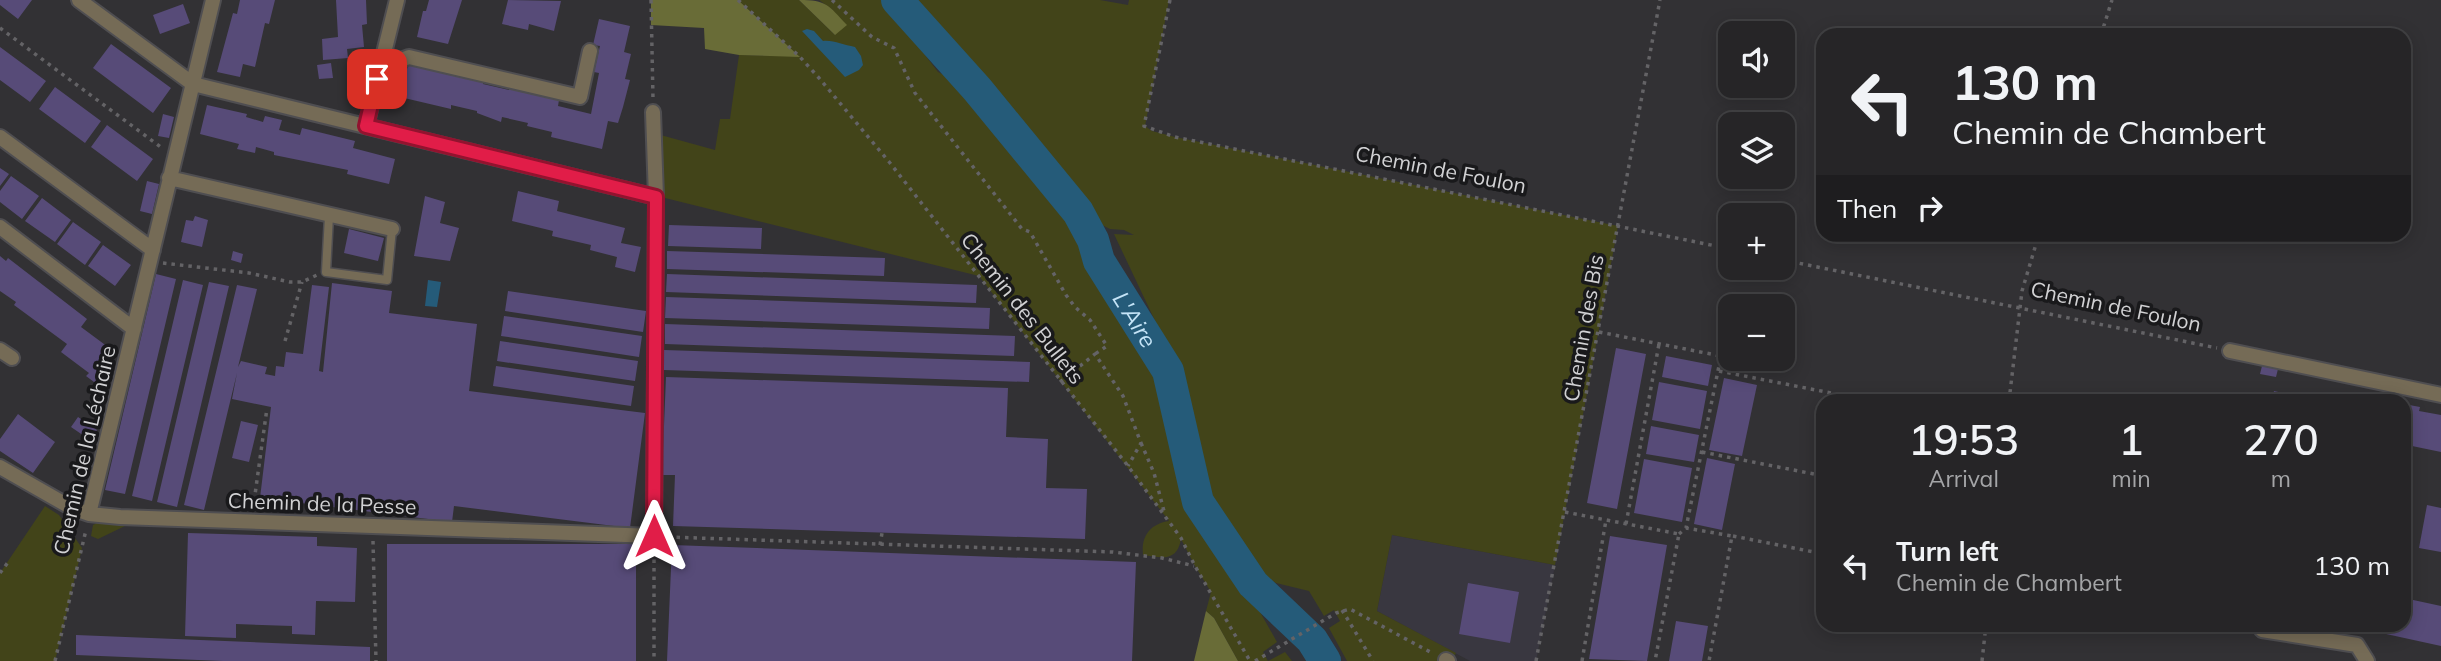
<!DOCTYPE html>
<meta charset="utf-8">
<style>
:root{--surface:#262527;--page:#2e2d2f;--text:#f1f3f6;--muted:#a4a5a7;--line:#424244}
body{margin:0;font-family:Mulish,sans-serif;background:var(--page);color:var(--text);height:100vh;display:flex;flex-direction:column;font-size:26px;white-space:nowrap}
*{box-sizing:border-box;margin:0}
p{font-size:23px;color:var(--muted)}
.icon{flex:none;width:38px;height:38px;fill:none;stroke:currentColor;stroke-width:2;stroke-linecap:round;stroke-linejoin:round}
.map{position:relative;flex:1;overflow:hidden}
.drawer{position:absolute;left:1816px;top:394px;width:595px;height:238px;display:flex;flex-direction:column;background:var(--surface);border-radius:21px;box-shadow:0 4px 18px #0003,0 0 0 2px var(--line)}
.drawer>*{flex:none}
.hud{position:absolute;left:1816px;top:28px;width:595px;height:214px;border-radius:21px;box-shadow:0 4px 18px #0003,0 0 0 2px var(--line);background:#262527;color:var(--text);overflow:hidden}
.controls{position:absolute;left:1718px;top:21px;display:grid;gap:14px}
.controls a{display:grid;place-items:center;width:77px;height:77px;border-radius:14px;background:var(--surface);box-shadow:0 4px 18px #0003,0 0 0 2px var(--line);font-size:35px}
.pin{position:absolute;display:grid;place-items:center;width:60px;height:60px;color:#fff;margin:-30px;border-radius:14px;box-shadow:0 4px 10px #0006}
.me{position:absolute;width:77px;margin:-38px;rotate:0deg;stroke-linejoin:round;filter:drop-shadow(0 0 5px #0008)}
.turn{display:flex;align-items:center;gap:24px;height:147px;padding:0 21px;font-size:32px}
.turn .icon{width:91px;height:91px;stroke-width:2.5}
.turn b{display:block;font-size:49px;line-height:60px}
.then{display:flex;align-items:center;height:66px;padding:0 21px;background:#0003;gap:14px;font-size:26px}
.eta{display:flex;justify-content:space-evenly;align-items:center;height:119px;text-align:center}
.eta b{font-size:42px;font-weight:600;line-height:49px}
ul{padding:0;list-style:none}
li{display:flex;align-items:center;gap:21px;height:105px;padding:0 21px}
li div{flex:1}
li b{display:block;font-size:26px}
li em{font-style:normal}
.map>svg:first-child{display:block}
.built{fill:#393740}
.green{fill:#424419}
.forest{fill:#696c37}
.water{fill:#255b79}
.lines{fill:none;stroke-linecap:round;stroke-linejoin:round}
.river{stroke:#255b79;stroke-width:32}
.building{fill:#574b78}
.lane-casing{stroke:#4f4e51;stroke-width:11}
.street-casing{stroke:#4f4e51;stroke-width:18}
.path{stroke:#646366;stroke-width:3.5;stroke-dasharray:3.5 5;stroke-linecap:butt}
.lane{stroke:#756b56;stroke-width:8}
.street{stroke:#756b56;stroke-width:14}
.route-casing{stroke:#92132f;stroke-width:18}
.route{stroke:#e11d48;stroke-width:12}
.labels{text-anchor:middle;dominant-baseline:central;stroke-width:7;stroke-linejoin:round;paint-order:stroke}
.street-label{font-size:21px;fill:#d1d1d3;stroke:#19191b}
.water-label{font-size:23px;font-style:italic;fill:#c5e4f7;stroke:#19191b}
</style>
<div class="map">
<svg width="2441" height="661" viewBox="0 0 2441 661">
<rect width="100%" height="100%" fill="#323134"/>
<path class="built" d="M1392,535L1555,565L1536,661H1470L1377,611Z"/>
<path class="green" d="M738,0H799L835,35L833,10L819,0H883L938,72L944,75L970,101L1041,184L1076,232L1090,267L1109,289L1163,374L1182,479L1201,523L1251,596L1277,642L1263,652L1268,661L1285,652L1292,661H1238L1214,618L1206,611L1211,592L1195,566L1181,539C1177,562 1162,558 1143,555C1141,536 1150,524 1169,521L979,276L661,197L657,134L715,150L720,119H730L739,55L799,56Z
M917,0H1100L1128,5L1129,0H1169L1145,126L1152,131L1175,137L1618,226L1555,565L1392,535L1377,611L1456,653L1451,661H1347L1329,628L1340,621L1334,610L1324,616L1309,591L1276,583L1258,572L1207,495L1186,419L1184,382L1114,234L1134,235L1124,230L1110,229L1092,220L1090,209L1054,171Z
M45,506L59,515L82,548L55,661H0V573Z
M97,523L125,524V526L98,539L91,536L93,525Z"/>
<path class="forest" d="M651,0H738L800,57L739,55L705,49L704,28L651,25Z
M799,0C827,0 828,5 847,25L835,35Z
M1206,611L1214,618L1238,661H1194Z"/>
<path class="water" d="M807,29L814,31L823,41C834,40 843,45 855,47L861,56L863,65L859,70L845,77L802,31Z
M428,280L441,282L437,307L425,306Z"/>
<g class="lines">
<path class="river" id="s1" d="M897,0L977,89L1078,212L1093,240L1099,261L1168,371L1198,502L1253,584L1312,640L1325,661"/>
</g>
<path class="building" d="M0,0H32L18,19L0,5Z
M240,0H275L269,24L265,23L255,67L243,64L240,77L217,72L233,13L237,14Z
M336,0H366L367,24L362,25L364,47L347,49L348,58L323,60L322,39L338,37Z
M429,0H462L448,44L417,37L423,11H426Z
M508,0L561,1L554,31L529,24L528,30L502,24Z
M183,4L190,23L160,34L153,15Z
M599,19L630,26L624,52L631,54L625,79L630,80L623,107L618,123L608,121L602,149L551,137L552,132L527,126L528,123L502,117L501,122L477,113V111L451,105V109L400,97L408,65L459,77L460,74L484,80L483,84L509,90L510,87L534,92V94L559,100L558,106L591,114L599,73L594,72L600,46L593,45Z
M111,44L171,88L153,113L93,68Z
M0,47L46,81L30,102L0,80Z
M331,63L333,78L319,79L317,65Z
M55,87L101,121L85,143L39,109Z
M207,105L247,114L246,117L263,122L265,116L282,120L279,130L300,135L302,128L355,141L353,148L395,159L389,184L347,174L348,170L274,155V152L256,147L255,153L237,149L239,144L200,134Z
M163,114L174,117L169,138L158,136Z
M107,125L153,159L137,181L91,147Z
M0,168L9,174L0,186Z
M11,176L39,196L22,219L0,202V191Z
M147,181L159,184L152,214L140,211Z
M518,191L559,201L557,211L625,228L621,243L641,247L635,272L615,267L617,257L590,250L591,245L552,236L553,231L512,221Z
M425,196L445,202L440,223L459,228L450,261L414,256Z
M42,198L71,220L55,242L25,221Z
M195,216L208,220L202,247L181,242L186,220L193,221Z
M73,222L101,242L85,265L57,244Z
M669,225L762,228L761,249L668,246Z
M349,229L384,238L378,261L344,253Z
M103,245L131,265L115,286L88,266Z
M233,251L243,254L241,263L231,260Z
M667,251L885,258L884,276L667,269Z
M0,256L6,261L8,258L87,319L81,327L108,347L99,358L108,364L104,369L108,373L98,385L86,376L89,373L61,352L67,344L14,305L16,302L0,291Z
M156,274L176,279L125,494L105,490Z
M667,274L977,285L976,303L666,292Z
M183,280L203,285L152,501L132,496Z
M209,282L229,286L177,507L157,502Z
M332,283L392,291L389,313L477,324L469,391L645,413L630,528L454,506L452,522L260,498L271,407L232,399L237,373L204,510L184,505L237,285L257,289L238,367L241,361L267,367L265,374L275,376L276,366L284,367L286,352L303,354L312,285L329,287L319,371L323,372Z
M508,291L646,311L643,332L505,311Z
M666,297L990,308L989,329L665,318Z
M504,316L642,336L639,357L501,336Z
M665,324L1015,336L1014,356L665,344Z
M500,341L638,361L635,381L497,361Z
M1616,348L1646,354L1617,509L1587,503Z
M664,350L1030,362L1029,382L664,370Z
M1666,356L1712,365L1708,386L1662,377Z
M496,366L634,386L631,406L493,386Z
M2262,366L2278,369L2276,377L2260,374Z
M666,377L1008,388L1006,437L1048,439L1046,488L1087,489L1085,539L673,526L675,475H662Z
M1724,378L1757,385L1742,456L1709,450Z
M1659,382L1707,391L1700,429L1652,420Z
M2274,391L2295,396L2293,401H2272Z
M2346,392L2375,398V401H2344Z
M2404,404L2420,407L2419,411L2441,415V452L2412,446L2413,443L2404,442Z
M18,414L55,442L33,473L0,451V439Z
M78,417L97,430L90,440L71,427Z
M241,421L258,425L249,462L232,458Z
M1651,426L1699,435L1694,462L1646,454Z
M1707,458L1735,464L1722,530L1694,524Z
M1644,459L1692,468L1682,522L1634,513Z
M2427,505L2441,508V552L2419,548Z
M188,533L317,537V546L357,548L355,602L316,601L315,635L292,634V626L236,624V638L185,636Z
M1610,536L1667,545L1647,661L1589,659Z
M387,544H636V661H387Z
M672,545L1136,562L1132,661H667Z
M1468,583L1519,592L1510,643L1459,634Z
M2404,598L2441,606V646L2377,632L2379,625H2404Z
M1676,621L1708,626L1702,661H1669Z
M76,635L370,647V661H223L76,655Z"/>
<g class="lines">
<g class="lane-casing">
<path id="lane" d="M329,216L326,272L387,280L392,229"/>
</g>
<g class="street-casing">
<path id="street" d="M79,0L193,84L656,197
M383,55L401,60L409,57L580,97L590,51
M366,126L397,0
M0,137L153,250
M169,178L392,229
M0,227L134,329
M0,350L12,358
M2230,351L2441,395
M0,467L72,508L89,514L120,517L654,536L656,197L653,112
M89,514L213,0
M2262,630L2357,645L2367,661
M1446,660L1448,661"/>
</g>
<path class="path" d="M651,0L653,99
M738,0L800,57L819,78L890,163L1128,466L1181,538L1195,566L1250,661
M832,0L872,37L894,48L915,93L1022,229L1030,232L1066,295L1075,307L1090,320L1107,346L1095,354
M1170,0L1144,126L1175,137L1731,249
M0,28L162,148
M2101,35L2112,0
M1783,260L2217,348
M163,263L249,273L290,282H302L317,275
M1599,332L1721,356L1686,528
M285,341L302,282
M1719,371L1872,401
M1060,382L1095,354L1123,396L1141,443L1128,466
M2009,401L2022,291L2039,234
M1141,443L1154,473L1165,515
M1702,452L1824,476
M253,509L267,408
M1565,512L1679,534L1655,661
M1626,524L1659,344
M1679,534L1686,528L1732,536L1709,661
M1733,536L1824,554
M668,537L1113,552L1162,558L1194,566
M373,541L376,661
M880,545L882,533
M654,551V661
M0,573L9,561
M1342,610L1373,661
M2240,625L2250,627
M55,661L86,530
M1255,661L1336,613L1350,609L1434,654
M1536,661L1660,0
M1582,661L1606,520
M1982,661L1986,625"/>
<use href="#lane" class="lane"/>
<use href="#street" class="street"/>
</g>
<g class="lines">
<g class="route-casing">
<path id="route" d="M377,79L366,126L656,197L654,536"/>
</g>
<use href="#route" class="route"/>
</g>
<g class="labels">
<g class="street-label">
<text transform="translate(1441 169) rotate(11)">Chemin de Foulon</text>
<text transform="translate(2116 306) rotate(12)">Chemin de Foulon</text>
<text transform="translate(1023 308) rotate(52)">Chemin des Bullets</text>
<text transform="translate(1583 328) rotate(-80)">Chemin des Bis</text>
<text transform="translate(84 450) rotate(-77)">Chemin de la Léchaire</text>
<text transform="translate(322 503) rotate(2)">Chemin de la Pesse</text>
</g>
<g class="water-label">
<text stroke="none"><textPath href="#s1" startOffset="401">L'Aire</textPath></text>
</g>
</g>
</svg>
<div class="controls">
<a><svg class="icon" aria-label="sound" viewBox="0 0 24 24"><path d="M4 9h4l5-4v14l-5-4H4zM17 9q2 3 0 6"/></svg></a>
<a><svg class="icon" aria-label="layers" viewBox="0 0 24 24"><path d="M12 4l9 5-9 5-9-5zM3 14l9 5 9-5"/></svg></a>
<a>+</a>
<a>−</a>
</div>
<div class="pin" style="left:377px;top:79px;background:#d93025"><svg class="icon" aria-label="arrive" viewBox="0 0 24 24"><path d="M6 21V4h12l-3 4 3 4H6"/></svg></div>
<svg class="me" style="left:654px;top:536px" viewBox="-20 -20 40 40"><path d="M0-17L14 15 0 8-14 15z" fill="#e11d48" stroke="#fff" stroke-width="4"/></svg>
<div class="hud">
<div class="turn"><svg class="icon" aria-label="left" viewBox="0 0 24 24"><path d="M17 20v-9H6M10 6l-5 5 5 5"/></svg><div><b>130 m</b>Chemin de Chambert</div></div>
<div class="then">Then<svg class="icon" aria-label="right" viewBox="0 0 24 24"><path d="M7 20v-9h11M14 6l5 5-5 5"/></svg></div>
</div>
<section class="drawer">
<div class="eta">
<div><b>19:53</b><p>Arrival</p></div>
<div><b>1</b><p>min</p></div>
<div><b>270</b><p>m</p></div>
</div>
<ul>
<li><svg class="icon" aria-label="left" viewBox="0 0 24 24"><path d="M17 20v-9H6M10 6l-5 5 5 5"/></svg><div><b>Turn left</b><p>Chemin de Chambert</p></div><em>130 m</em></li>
</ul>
</section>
</div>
